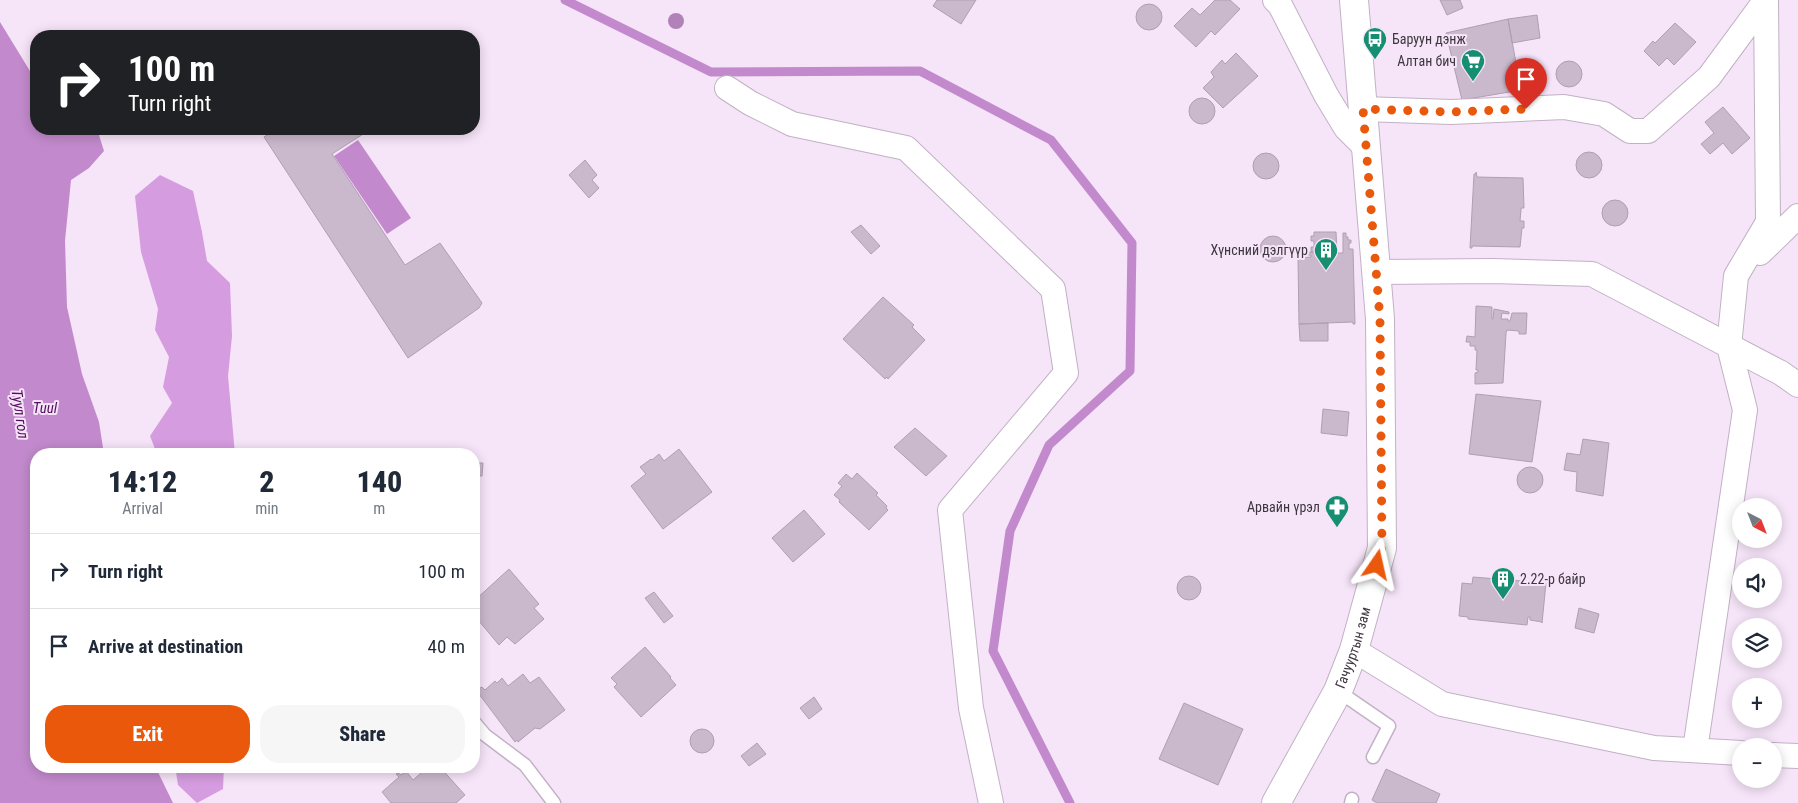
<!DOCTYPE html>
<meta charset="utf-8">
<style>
:root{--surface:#fff;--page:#f6f6f7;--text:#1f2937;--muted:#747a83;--line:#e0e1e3;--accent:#ea580c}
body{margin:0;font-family:"Roboto Condensed",sans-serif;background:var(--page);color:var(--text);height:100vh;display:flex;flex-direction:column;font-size:19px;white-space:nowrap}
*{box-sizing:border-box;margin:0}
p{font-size:16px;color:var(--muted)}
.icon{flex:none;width:28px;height:28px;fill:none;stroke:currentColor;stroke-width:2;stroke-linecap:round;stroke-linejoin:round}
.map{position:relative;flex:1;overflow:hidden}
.sheet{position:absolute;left:30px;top:448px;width:450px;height:325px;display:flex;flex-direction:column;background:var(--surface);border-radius:20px;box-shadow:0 2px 12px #0003}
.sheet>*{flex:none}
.guide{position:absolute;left:30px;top:30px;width:450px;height:105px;border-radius:20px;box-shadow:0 2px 12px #0003;background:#202124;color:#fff;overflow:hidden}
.needle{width:32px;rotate:138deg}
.fabs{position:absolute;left:1732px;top:498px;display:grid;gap:10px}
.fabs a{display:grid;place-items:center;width:50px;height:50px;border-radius:50%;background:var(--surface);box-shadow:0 2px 12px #0003;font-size:25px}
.pin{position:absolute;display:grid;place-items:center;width:42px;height:42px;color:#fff;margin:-51px -21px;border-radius:50% 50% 50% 0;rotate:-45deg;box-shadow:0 0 5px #0007}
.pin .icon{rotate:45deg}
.me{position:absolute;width:55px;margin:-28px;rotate:11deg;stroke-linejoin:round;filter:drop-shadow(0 0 4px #0008)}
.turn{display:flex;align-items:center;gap:18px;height:105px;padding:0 15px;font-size:22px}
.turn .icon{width:65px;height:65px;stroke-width:2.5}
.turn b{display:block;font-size:35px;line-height:42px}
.eta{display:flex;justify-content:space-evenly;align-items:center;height:85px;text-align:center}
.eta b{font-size:30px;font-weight:800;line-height:35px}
.cta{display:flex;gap:10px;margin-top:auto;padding:10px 15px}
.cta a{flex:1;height:58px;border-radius:20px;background:var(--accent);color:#fff;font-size:20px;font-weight:800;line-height:58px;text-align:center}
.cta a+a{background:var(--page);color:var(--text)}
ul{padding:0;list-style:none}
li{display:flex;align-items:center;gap:15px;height:75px;padding:0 15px;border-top:1px solid var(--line)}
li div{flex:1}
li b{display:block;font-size:19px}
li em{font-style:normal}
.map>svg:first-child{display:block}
.forest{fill:#d59cdf}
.water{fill:#c28acc}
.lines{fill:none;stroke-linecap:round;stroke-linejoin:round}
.stream{stroke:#c28acc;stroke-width:9}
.building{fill:#cab8cc;stroke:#b09fb2}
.service-casing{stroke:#c2b1c5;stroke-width:15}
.minor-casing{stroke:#c2b1c5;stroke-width:26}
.secondary-casing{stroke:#c2b1c5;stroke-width:30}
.service{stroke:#fff;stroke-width:12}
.minor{stroke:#fff;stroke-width:24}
.secondary{stroke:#fff;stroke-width:28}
.tree{fill:#b082b7}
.route{stroke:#ea580c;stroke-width:9;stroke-dasharray:0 16.2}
.labels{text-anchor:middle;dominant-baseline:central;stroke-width:4;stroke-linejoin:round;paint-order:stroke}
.poi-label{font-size:14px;fill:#3d363e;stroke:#f6e4f8;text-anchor:end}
.street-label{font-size:14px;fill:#3d363e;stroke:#f6e4f8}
.water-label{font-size:15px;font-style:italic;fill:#540e60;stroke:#f6e4f8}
</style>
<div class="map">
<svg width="1798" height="803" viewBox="0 0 1798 803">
<rect width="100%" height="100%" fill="#f6e4f8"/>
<path class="forest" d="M160,175L193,191L202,232L207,261L230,283L232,336L228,376L235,454H157L150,436L172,403L163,387L169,357L155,330L158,309L141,252L135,196Z
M175,766H224L223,789L197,803L178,785Z"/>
<path class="water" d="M0,22L30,71L36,77V129H93L98,132L104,151L89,168L71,180L65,241L67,307L82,374L99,422L104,454H36V766H155L173,803H0Z
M358,140L411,218L387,234L334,156Z"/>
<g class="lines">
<path class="stream" d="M565,0L711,72L920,71L1051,140L1132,243L1130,371L1049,445L1010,531L993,651L1070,803"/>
</g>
<path class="building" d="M937,0H976L961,24L933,6Z
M1215,0H1230L1240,9L1215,35L1211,31L1196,47L1174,26L1192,8L1200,15Z
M1440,0H1460L1463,8L1447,15Z
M1136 17a13 13 0 1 1 26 0a13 13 0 1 1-26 0Z
M1537,15L1540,38L1512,43L1508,19Z
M1508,19L1521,90L1462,100L1446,33Z
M1675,23L1696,42L1674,65L1667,58L1659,66L1644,51L1653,41L1655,43Z
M1236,53L1258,76L1223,108L1203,88L1214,77L1211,72L1222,60L1225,64Z
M1556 74a13 13 0 1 1 26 0a13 13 0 1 1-26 0Z
M1189 111a13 13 0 1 1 26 0a13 13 0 1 1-26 0Z
M1723,107L1750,138L1732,154L1723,143L1710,154L1701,144L1714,133L1705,122Z
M277,129H371L332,154L405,265L440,243L482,303L479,308L408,358L264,137Z
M1576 165a13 13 0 1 1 26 0a13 13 0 1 1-26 0Z
M1253 166a13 13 0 1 1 26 0a13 13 0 1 1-26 0Z
M585,160L597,175L592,180L599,188L589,198L569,175Z
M1476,172L1477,177L1523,178L1524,208H1521V210L1520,221H1524V228H1522L1520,247L1472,246V248H1470L1474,174H1476Z
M1602 213a13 13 0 1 1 26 0a13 13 0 1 1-26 0Z
M861,225L880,246L871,254L851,232Z
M1314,232H1336L1337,253H1343V233H1346V237H1348V240H1351V243H1349V249H1353L1355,324H1353V322L1299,324L1298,258L1311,257V255H1303V251L1314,253V251L1311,252V247H1314V241H1311V236H1314Z
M1260 249a13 13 0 1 1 26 0a13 13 0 1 1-26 0Z
M883,297L914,325L912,327L925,340L888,379L887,377L885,379L843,339Z
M1476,306L1492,307V319H1493L1494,309L1509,312V314L1502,313L1501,319H1508V321H1510L1512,313H1527L1526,334H1519V331L1507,330L1506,333L1503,383L1475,384V373L1478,372V370H1476L1477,350H1475V346H1470V342H1466L1467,336L1475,337Z
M1328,323V341H1300L1299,324Z
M1476,394L1541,401L1532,462L1469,454Z
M1323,409L1349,412L1347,436L1321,433Z
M915,428L947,456L926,476L894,447Z
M1583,439L1609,443L1603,496L1576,491L1577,472L1564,470L1567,453L1580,455Z
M679,449L712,492L663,529L631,486L646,474L640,467L651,459L652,460L659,454L664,461Z
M474,463H483L482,476H474Z
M1517 480a13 13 0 1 1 26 0a13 13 0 1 1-26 0Z
M857,473L878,493L876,495L887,506L886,508L888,510L869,530L839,502L840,500L834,495L842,486L838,483L846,474L852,479Z
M804,510L825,534L793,562L772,538Z
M509,569L539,604L534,608L544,619L515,644L507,637L499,645L474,615V601Z
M1177 588a12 12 0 1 1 24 0a12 12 0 1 1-24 0Z
M1473,577L1546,583L1542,623V622L1530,620V617H1528L1527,625L1468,619V617L1459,616L1462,583L1472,584Z
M654,592L673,616L664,623L645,598Z
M1579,608L1599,614L1594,633L1575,628Z
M645,647L671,677L670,678L676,685L641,717L614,687L617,684L611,678Z
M523,674L530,683L539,677L565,710L540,729L535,728L518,742L517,740L515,742L476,690L482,687L485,690L495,681L497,683L502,678L508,686Z
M814,697L822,709L809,719L800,708Z
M1184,703L1243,729L1218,785L1159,759Z
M690 741a12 12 0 1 1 24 0a12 12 0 1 1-24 0Z
M757,743L766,754L749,766L741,756Z
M429,766H439L465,795L456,803H391L382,792L399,777L396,774L398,773L401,775L406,771L413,780Z
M1386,769L1440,794L1436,803H1377L1372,800Z"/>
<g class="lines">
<g class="service-casing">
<path id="service" d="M1338,691L1389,726L1373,757
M474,722L485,735L525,765L554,803
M1351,803L1352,799"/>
</g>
<g class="minor-casing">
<path id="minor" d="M1275,0L1280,5L1326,95L1346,128L1366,148
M727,88L750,103L792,124L906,148L1053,289L1066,373L950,510L971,708L991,803
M1363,109L1451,112L1564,107L1604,114L1630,131H1648L1709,77L1765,1
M1760,253L1798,216
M1376,272L1493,271L1592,274L1781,373L1798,385
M1354,650L1442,704L1654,748L1741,753
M1695,750L1745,410L1729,346L1736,276L1768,222L1766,0
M1774,755L1798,756"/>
</g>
<g class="secondary-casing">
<g id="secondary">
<path id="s1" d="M1276,803L1338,691L1354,650L1382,548L1380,319L1354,0"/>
</g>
</g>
<use href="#service" class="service"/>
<use href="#minor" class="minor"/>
<use href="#secondary" class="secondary"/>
</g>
<circle class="tree" cx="676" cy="21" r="8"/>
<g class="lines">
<path class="route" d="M1377,565L1382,548L1380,319L1363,109L1451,112L1526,109"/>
</g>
<defs>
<g id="bus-pin" transform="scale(1.25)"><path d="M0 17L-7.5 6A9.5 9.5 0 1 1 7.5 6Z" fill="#168e72" stroke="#f6e4f8"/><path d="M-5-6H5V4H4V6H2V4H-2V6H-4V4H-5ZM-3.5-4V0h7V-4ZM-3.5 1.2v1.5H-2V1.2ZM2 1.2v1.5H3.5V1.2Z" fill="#fff"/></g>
<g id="supermarket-pin" transform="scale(1.25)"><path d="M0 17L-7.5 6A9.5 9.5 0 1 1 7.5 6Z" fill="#168e72" stroke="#f6e4f8"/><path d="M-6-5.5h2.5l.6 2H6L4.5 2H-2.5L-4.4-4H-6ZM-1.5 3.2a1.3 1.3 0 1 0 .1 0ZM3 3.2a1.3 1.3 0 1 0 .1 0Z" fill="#fff"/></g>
<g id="building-pin" transform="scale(1.25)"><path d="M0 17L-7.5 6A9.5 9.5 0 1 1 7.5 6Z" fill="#168e72" stroke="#f6e4f8"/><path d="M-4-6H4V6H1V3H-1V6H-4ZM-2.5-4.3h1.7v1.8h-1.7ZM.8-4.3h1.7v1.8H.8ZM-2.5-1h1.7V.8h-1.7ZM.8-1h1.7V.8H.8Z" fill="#fff"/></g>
<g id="pharmacy-pin" transform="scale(1.25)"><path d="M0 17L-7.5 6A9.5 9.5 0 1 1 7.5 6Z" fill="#168e72" stroke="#f6e4f8"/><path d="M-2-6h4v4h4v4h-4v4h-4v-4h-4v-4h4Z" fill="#fff"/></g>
</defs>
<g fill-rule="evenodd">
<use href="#bus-pin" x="1375" y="39"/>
<use href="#supermarket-pin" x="1473" y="61"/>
<use href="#building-pin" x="1326" y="250"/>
<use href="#pharmacy-pin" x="1337" y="507"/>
<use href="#building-pin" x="1503" y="579"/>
</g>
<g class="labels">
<g class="poi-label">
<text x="1392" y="39" text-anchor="start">Баруун дэнж</text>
<text x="1456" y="61">Алтан бич</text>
<text x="1308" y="250">Хүнсний дэлгүүр</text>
<text x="1320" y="507">Арвайн үрэл</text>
<text x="1520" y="579" text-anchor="start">2.22-р байр</text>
</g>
<g class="street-label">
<text stroke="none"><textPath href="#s1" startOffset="174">Гачууртын зам</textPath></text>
</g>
<g class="water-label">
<text x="45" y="408">Tuul</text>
<text transform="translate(20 414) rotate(82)">Туул гол</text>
</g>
</g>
</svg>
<div class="fabs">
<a><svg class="needle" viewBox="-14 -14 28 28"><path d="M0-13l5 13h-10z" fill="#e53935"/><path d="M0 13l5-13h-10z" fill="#747a83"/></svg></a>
<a><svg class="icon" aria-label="sound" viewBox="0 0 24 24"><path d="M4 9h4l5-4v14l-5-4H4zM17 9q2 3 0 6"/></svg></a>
<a><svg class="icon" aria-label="layers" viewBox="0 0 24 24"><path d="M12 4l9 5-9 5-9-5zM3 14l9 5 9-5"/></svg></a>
<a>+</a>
<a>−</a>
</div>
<div class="pin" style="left:1526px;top:109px;background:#d93025"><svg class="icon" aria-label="arrive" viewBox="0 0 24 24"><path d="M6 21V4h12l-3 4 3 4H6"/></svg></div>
<svg class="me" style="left:1377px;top:565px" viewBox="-20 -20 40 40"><path d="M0-17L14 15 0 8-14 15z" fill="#ea580c" stroke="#fff" stroke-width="4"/></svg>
<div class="guide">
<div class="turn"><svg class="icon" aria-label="right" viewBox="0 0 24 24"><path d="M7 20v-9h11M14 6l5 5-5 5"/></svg><div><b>100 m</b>Turn right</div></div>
</div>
<section class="sheet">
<div class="eta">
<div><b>14:12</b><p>Arrival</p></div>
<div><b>2</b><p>min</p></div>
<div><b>140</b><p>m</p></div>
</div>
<ul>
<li><svg class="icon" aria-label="right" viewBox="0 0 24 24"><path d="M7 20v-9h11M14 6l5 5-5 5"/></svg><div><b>Turn right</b></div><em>100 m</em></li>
<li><svg class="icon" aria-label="arrive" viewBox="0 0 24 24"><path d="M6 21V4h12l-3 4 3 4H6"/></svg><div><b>Arrive at destination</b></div><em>40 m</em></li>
</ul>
<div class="cta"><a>Exit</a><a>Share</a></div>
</section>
</div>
